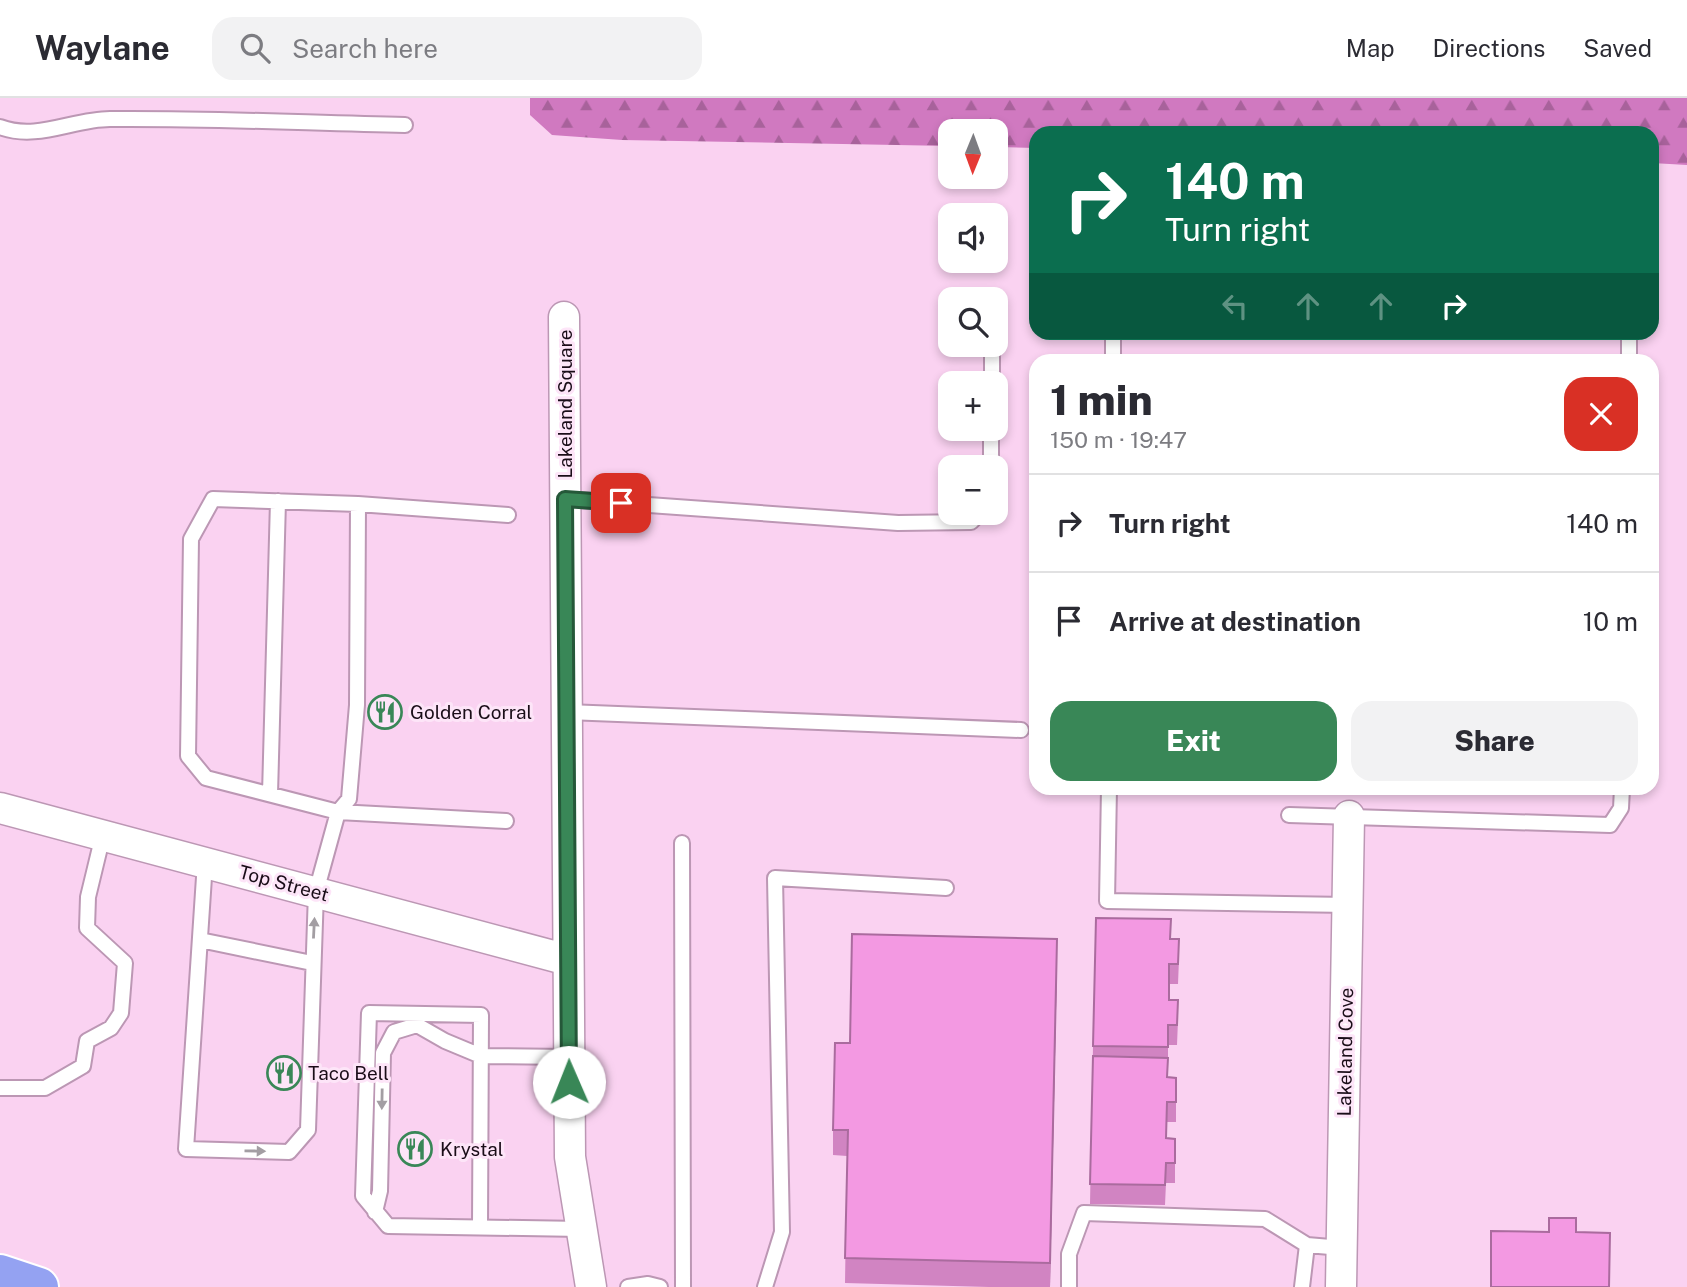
<!DOCTYPE html>
<meta charset="utf-8">
<style>
:root{--surface:#fff;--page:#f2f2f3;--text:#2b2b33;--muted:#7c7c81;--line:#e1e1e2;--accent:#398757}
body{margin:0;font-family:"Public Sans",sans-serif;background:var(--page);color:var(--text);height:100vh;display:flex;flex-direction:column;font-size:26px;white-space:nowrap}
*{box-sizing:border-box;margin:0}
p{font-size:23px;color:var(--muted)}
.icon{flex:none;width:38px;height:38px;fill:none;stroke:currentColor;stroke-width:2;stroke-linecap:round;stroke-linejoin:round}
.map{position:relative;flex:1;overflow:hidden}
.panel{position:absolute;left:1029px;top:256px;width:630px;height:441px;display:flex;flex-direction:column;background:var(--surface);border-radius:21px;box-shadow:0 4px 10px #0003}
.panel>*{flex:none}
.hud{position:absolute;left:1029px;top:28px;width:630px;height:214px;border-radius:21px;box-shadow:0 4px 10px #0003;background:#0b6e4f;color:#fff;overflow:hidden}
.needle{width:46px;rotate:181deg}
.buttons{position:absolute;left:938px;top:21px;display:grid;gap:14px}
.buttons a{display:grid;place-items:center;width:70px;height:70px;border-radius:14px;background:var(--surface);box-shadow:0 4px 10px #0003;font-size:35px}
.pin{position:absolute;display:grid;place-items:center;width:60px;height:60px;color:#fff;margin:-30px;border-radius:14px;box-shadow:0 4px 10px #0006}
.me{position:absolute;width:77px;margin:-38px;rotate:359deg;stroke-linejoin:round;filter:drop-shadow(0 0 5px #0008)}
.turn{display:flex;align-items:center;gap:24px;height:147px;padding:0 21px;font-size:32px}
.turn .icon{width:91px;height:91px;stroke-width:2.5}
.turn b{display:block;font-size:49px;line-height:60px}
.lanes{display:flex;align-items:center;height:66px;padding:0 21px;background:#0003;justify-content:center;gap:35px;direction:ltr}
.lanes .off{opacity:.35}
.round{display:grid;place-items:center;flex:none;width:74px;height:74px;border-radius:21px;background:var(--page)}
.summary{display:flex;align-items:center;justify-content:space-between;height:119px;padding:0 21px}
h1{font-size:42px;font-weight:800;line-height:52px}
.primary-button{display:flex;gap:14px;margin-top:auto;padding:14px 21px}
.primary-button a{flex:1;height:80px;border-radius:21px;background:var(--accent);color:#fff;font-size:28px;font-weight:800;line-height:80px;text-align:center}
.primary-button a+a{background:var(--page);color:var(--text)}
ul{padding:0;list-style:none}
li{display:flex;align-items:center;gap:21px;height:98px;padding:0 21px;border-top:2px solid var(--line)}
li div{flex:1}
li b{display:block;font-size:26px}
li em{font-style:normal}
header{display:flex;align-items:center;gap:42px;box-sizing:border-box;height:98px;padding:0 35px;background:var(--surface);border-bottom:2px solid var(--line)}
header strong{font-size:33px}
nav{display:flex;gap:38px;margin-inline-start:auto;font-size:24px}
.search{width:490px;height:63px;background:var(--page);display:flex;align-items:center;gap:18px;box-sizing:border-box;padding:0 24px;border-radius:21px;color:var(--muted);font-size:26px}
.map>svg:first-child{display:block}
.forest{fill:url(#forest-firs)}
.lines{fill:none;stroke-linecap:round;stroke-linejoin:round}
.service-casing{stroke:#bc97b4;stroke-width:18}
.minor-casing{stroke:#bc97b4;stroke-width:33}
.trunk-casing{stroke:#fff;stroke-width:42}
.service{stroke:#fff;stroke-width:14}
.minor{stroke:#fff;stroke-width:30}
.trunk{stroke:#94a2f2;stroke-width:38}
.wall{fill:#d184c2}
.shaded-wall{fill:#aa6b9e}
.building{fill:#f399e2;stroke:#aa6b9e;stroke-width:2}
.oneway{fill:#a39ea3}
.route-casing{stroke:#255839;stroke-width:18}
.route{stroke:#398757;stroke-width:12}
.labels{text-anchor:middle;dominant-baseline:central;stroke-width:6;stroke-linejoin:round;paint-order:stroke}
.street-label{font-size:19px;fill:#1a0d18;stroke:#fde5f8}
.poi-label{font-size:19px;fill:#1a0d18;stroke:#fde5f8;text-anchor:start}
</style>
<header>
<strong>Waylane</strong>
<div class="search"><svg class="icon" aria-label="search" viewBox="0 0 24 24"><circle cx="10" cy="10" r="6"/><path d="M15 15l6 6"/></svg>Search here</div>
<nav><a>Map</a><a>Directions</a><a>Saved</a></nav>
</header>
<div class="map">
<svg width="1687" height="1189" viewBox="0 0 1687 1189">
<defs>
<pattern id="forest-firs" width="22" height="20" patternUnits="userSpaceOnUse" patternTransform="scale(1.75)"><rect width="22" height="20" fill="#d079c0"/><path d="M5 1l3.5 6h-7zM16 11l3.5 6h-7z" fill="#a8629b"/></pattern>
</defs>
<rect width="100%" height="100%" fill="#fad2f1"/>
<path class="forest" d="M530,0H1687V67L1652,65V35H1036V50L996,49V33H950V48L622,42L552,37L530,17Z"/>
<g class="lines">
<g class="service-casing">
<path id="service" d="M0,29C37,43 73,21 110,21C208,20 307,25 405,27
M1113,262V234
M1629,262V234
M992,285V248
M991,369V331
M565,401L898,425L971,424L980,415
M567,614L1021,632
M1109,690L1107,803L1348,807
M270,696L278,403
M1289,717L1610,727L1621,710L1622,690
M506,723L338,714L206,680L188,658L191,441L213,401L358,406L508,417
M682,745L683,1189
M205,764L186,1051L289,1054L308,1032L316,794L338,714L349,701L357,607L358,406
M200,842L312,865
M0,990H45L83,968L87,943L111,930L121,915L125,865L87,830L88,799L103,737
M375,1114L380,1093L383,955L394,934L417,927L445,943L481,958L568,959
M480,1129L481,917L369,915L363,1098L388,1128L582,1131
M628,1189L648,1186L660,1189
M765,1189L782,1134L775,780L946,790
M1069,1189V1156L1084,1115L1265,1121L1307,1147
M1302,1189L1307,1147L1342,1150"/>
</g>
<g class="minor-casing">
<path id="minor" d="M564,219L570,1059L591,1189
M0,710L568,862
M1341,1189L1349,718"/>
</g>
<g class="trunk-casing">
<path id="trunk" d="M0,1176L39,1189"/>
</g>
<use href="#service" class="service"/>
<use href="#minor" class="minor"/>
<use href="#trunk" class="trunk"/>
</g>
<path class="wall" d="M1171,841L1179,861L1178,886H1169V902L1178,922L1177,947H1168V979L1176,980V1024H1167V1040L1175,1041V1085H1166L1165,1107L1090,1106L1093,948Z
M1057,867L1050,1189H989L845,1185L847,1058L833,1057V1032L850,945Z"/>
<path class="shaded-wall" d="M1057,841V867L1050,1189V1165Z"/>
<path class="building" d="M1096,820L1171,821L1170,841H1179L1178,866H1169V902H1178L1177,927H1168V949L1093,948Z
M852,836L1057,841L1050,1165L845,1160L848,1032H833L835,945H850Z
M1093,958L1168,960L1167,979L1176,980V1004H1167L1166,1040L1175,1041V1065H1166L1165,1087L1090,1086Z
M1549,1120H1576V1134L1610,1135L1609,1189H1491V1133L1549,1134Z"/>
<defs><path id="oneway-solid" d="M-6-.8H1V-3.2L6.5 0L1 3.2V.8H-6Z" transform="scale(1.75)"/></defs>
<g class="oneway">
<use href="#oneway-solid" transform="translate(314 830) rotate(-87)"/>
<use href="#oneway-solid" transform="translate(382 1001) rotate(91)"/>
<use href="#oneway-solid" transform="translate(255 1053) rotate(1)"/>
</g>
<g class="lines">
<g class="route-casing">
<path id="route" d="M569,984L565,401L621,405"/>
</g>
<use href="#route" class="route"/>
</g>
<defs>
<g id="restaurant-ring" transform="scale(1.75)"><circle r="9.5" fill="#fde5f8" stroke="#398757" stroke-width="1.5"/><path d="M-5-6h1v4h1v-4h1v4h1v-4h1v5L-1.5 .5V6h-2V.5L-5-1ZM5-6V6H3V1.5H1.5Q1.5-4 5-6Z" fill="#398757"/></g>
</defs>
<g fill-rule="evenodd">
<use href="#restaurant-ring" x="385" y="614"/>
<use href="#restaurant-ring" x="284" y="975"/>
<use href="#restaurant-ring" x="415" y="1051"/>
</g>
<g class="labels">
<g class="street-label">
<text transform="translate(565 306) rotate(-90)">Lakeland Square</text>
<text transform="translate(284 785) rotate(15)">Top Street</text>
<text transform="translate(1345 954) rotate(-89)">Lakeland Cove</text>
</g>
<g class="poi-label">
<text x="410" y="614">Golden Corral</text>
<text x="308" y="975">Taco Bell</text>
<text x="440" y="1051">Krystal</text>
</g>
</g>
</svg>
<div class="buttons">
<a><svg class="needle" viewBox="-14 -14 28 28"><path d="M0-13l5 13h-10z" fill="#e53935"/><path d="M0 13l5-13h-10z" fill="#7c7c81"/></svg></a>
<a><svg class="icon" aria-label="sound" viewBox="0 0 24 24"><path d="M4 9h4l5-4v14l-5-4H4zM17 9q2 3 0 6"/></svg></a>
<a><svg class="icon" aria-label="search" viewBox="0 0 24 24"><circle cx="10" cy="10" r="6"/><path d="M15 15l6 6"/></svg></a>
<a>+</a>
<a>−</a>
</div>
<div class="pin" style="left:621px;top:405px;background:#d93025"><svg class="icon" aria-label="arrive" viewBox="0 0 24 24"><path d="M6 21V4h12l-3 4 3 4H6"/></svg></div>
<svg class="me" style="left:569px;top:984px" viewBox="-20 -20 40 40"><circle r="19" fill="#fff"/><path d="M0-13L10 11 0 6-10 11z" fill="#398757"/></svg>
<div class="hud">
<div class="turn"><svg class="icon" aria-label="right" viewBox="0 0 24 24"><path d="M7 20v-9h11M14 6l5 5-5 5"/></svg><div><b>140 m</b>Turn right</div></div>
<div class="lanes"><svg class="icon off" aria-label="left" viewBox="0 0 24 24"><path d="M17 20v-9H6M10 6l-5 5 5 5"/></svg><svg class="icon off" aria-label="ahead" viewBox="0 0 24 24"><path d="M12 20V5M6 11l6-6 6 6"/></svg><svg class="icon off" aria-label="ahead" viewBox="0 0 24 24"><path d="M12 20V5M6 11l6-6 6 6"/></svg><svg class="icon" aria-label="right" viewBox="0 0 24 24"><path d="M7 20v-9h11M14 6l5 5-5 5"/></svg></div>
</div>
<section class="panel">
<div class="summary"><div><h1>1 min</h1><p>150 m · 19:47</p></div><a class="round" style="background:#d93025;color:#fff"><svg class="icon" aria-label="close" viewBox="0 0 24 24"><path d="M6 6l12 12M18 6L6 18"/></svg></a></div>
<ul>
<li><svg class="icon" aria-label="right" viewBox="0 0 24 24"><path d="M7 20v-9h11M14 6l5 5-5 5"/></svg><div><b>Turn right</b></div><em>140 m</em></li>
<li><svg class="icon" aria-label="arrive" viewBox="0 0 24 24"><path d="M6 21V4h12l-3 4 3 4H6"/></svg><div><b>Arrive at destination</b></div><em>10 m</em></li>
</ul>
<div class="primary-button"><a>Exit</a><a>Share</a></div>
</section>
</div>
